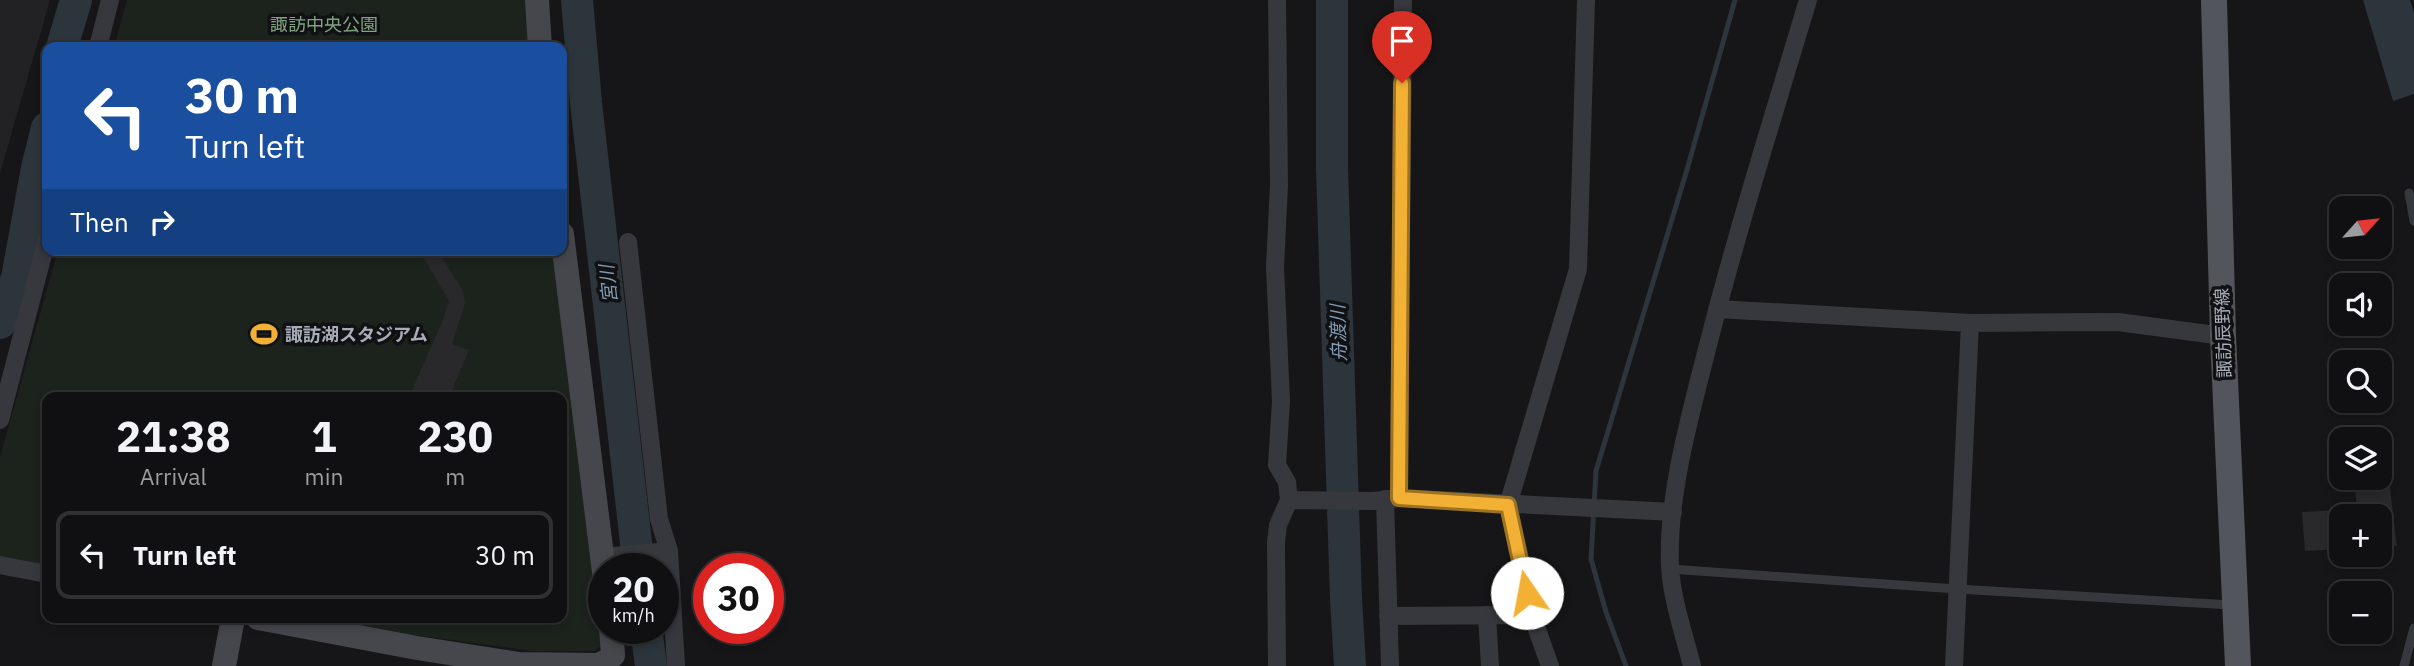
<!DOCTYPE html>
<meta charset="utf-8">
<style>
:root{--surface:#101012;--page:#19191b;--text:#f1f3f6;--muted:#9c9d9f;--line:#303032}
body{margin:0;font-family:"IBM Plex Sans","Noto Sans JP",sans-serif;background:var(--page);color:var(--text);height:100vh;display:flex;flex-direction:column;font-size:26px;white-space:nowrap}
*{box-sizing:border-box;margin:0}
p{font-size:23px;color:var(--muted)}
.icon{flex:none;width:38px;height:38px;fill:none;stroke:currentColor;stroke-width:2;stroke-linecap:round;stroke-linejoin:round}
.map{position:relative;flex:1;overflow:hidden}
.side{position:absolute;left:42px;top:392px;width:525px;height:231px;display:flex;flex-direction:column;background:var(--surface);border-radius:14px;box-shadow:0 4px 10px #0003,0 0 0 2px var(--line)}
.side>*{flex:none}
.banner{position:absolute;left:42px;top:42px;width:525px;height:214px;border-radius:14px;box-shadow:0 4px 10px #0003,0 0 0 2px var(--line);background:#1a4fa0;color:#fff;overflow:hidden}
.needle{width:46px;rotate:63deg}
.fabs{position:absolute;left:2329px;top:196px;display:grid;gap:14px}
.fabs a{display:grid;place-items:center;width:63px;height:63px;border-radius:14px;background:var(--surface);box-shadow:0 4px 10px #0003,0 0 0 2px var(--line);font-size:35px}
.speed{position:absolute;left:588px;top:553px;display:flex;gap:14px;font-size:35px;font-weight:700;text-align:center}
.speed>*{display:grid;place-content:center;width:91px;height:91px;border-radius:50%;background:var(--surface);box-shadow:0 4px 10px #0003,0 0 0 2px var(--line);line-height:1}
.speed small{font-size:18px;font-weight:400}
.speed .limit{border:10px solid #d22;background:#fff;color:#111}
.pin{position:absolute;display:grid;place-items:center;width:60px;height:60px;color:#fff;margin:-72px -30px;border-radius:50% 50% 50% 0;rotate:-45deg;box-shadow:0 0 7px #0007}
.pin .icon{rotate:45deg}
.me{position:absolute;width:77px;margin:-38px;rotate:348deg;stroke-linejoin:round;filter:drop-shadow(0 0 5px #0008)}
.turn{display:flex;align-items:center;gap:24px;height:147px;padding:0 28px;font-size:32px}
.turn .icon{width:91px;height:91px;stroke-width:2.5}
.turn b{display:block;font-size:49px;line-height:60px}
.then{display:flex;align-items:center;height:66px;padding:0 28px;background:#0003;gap:14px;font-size:26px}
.eta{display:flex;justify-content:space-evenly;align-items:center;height:119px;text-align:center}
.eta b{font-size:42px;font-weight:800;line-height:49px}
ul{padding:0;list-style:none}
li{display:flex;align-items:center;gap:21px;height:88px;margin:0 14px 10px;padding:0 14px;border:4px solid var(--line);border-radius:14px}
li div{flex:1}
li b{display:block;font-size:26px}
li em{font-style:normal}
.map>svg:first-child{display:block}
.built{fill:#222225}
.green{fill:#1c231d}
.water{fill:#2c353c}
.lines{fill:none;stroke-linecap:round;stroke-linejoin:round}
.stream{stroke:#2c353c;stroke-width:5}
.river{stroke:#2c353c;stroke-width:32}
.building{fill:#29292c}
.lane{stroke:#37383d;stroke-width:9}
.street{stroke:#37383d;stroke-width:18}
.secondary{stroke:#45474d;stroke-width:24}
.primary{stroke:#53555c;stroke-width:26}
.route-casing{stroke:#9d7322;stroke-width:18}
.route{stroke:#f2b134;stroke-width:12}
.labels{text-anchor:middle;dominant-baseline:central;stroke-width:7;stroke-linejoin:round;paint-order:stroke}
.park-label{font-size:18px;fill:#7fa381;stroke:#111113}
.street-label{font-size:18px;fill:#a8adb8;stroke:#111113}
.poi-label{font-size:18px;font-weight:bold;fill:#a8adb8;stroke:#111113;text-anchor:start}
.water-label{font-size:19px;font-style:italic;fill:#7f9bb3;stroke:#111113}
</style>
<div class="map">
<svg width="2414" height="666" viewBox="0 0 2414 666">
<rect width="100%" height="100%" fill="#161618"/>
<path class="built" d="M0,0H50L0,173Z"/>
<path class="green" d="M127,0H526L529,47H114Z
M58,250H553L603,644L595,651H531L407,634L325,618H562V397H47V566L0,558V457Z"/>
<path class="water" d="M2363,0H2410L2414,13V94L2393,101Z"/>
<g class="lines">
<path class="stream" d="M1626,666L1606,612L1591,559L1596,471L1686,173L1735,0"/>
<path class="river" d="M577,0L586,103L639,569
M1332,0V168L1346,599L1350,666
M62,47L76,0
M0,323L17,278L37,168L47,128
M646,628L651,666"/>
</g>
<path class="building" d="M419,250H437L463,291L465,303L452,344L469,350L449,397H409L443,320L449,301Z
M2380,472H2388L2397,546H2380V516H2342V549L2305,551L2302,512L2357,509L2354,478H2380Z"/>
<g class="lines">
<path class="lane" d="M2409,193L2414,221
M1670,569L1957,589L2231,605
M2404,666L2414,628"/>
<path class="street" d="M98,47L110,0
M628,242L659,519L669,551L676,666
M1717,309L1970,323L2118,322L2223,336
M0,420L47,239
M1399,498L1403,0
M1385,499L1390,666
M1289,500L1374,501L1399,498L1673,512
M602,560L614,556L669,551
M0,565L47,574
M1487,615L1490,666
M1388,616L1532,615
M1277,666L1276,542L1278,525L1289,500L1287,482L1277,465L1281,401L1275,267L1279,185L1277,0
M1550,666L1532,615L1508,505L1578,269L1586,0
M1692,666C1684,634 1672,600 1670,567C1667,498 1689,420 1706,353C1736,234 1773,117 1808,0
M1954,666L1970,323"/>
<path class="secondary" d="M537,0L540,47
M562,234L604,572
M258,618L417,648L519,664L598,665L607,661L613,655L611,628
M224,666L233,618"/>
<path class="primary" d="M2214,0L2223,336L2238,666"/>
</g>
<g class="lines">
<g class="route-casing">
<path id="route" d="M1402,83L1399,498L1508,505L1527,593"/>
</g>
<use href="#route" class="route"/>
</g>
<defs>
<g id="stadium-bare" transform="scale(2.1)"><path d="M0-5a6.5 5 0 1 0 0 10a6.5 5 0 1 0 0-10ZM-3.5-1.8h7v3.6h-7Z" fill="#f2b134" stroke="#111113" stroke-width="2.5" paint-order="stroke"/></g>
</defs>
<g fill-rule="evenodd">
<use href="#stadium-bare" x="264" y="334"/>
</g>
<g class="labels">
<g class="park-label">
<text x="324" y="24">諏訪中央公園</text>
</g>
<g class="street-label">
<text transform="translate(2223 333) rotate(-92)">諏訪辰野線</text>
</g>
<g class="poi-label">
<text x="285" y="334">諏訪湖スタジアム</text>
</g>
<g class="water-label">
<text transform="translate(608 284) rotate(-96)">宮川</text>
<text transform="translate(1338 333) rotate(-92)">舟渡川</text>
</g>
</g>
</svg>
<div class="fabs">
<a><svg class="needle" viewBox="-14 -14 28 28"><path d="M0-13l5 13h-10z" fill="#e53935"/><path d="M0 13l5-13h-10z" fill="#9c9d9f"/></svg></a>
<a><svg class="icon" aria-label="sound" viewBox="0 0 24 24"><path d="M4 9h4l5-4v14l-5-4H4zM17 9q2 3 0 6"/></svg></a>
<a><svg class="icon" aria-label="search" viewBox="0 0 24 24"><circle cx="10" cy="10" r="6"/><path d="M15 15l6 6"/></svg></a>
<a><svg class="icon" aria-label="layers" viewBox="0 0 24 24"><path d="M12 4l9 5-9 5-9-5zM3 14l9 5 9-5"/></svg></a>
<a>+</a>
<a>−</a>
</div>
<div class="speed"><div>20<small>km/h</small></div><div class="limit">30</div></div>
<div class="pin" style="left:1402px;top:83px;background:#d93025"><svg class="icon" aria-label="arrive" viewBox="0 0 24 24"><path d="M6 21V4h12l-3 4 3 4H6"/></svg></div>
<svg class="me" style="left:1527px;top:593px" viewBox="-20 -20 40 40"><circle r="19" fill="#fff"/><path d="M0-13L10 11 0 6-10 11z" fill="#f2b134"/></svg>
<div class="banner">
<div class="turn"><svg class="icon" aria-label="left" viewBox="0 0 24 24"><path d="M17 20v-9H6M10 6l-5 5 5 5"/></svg><div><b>30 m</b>Turn left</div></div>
<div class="then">Then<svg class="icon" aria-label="right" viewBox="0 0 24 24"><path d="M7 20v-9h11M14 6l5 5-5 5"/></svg></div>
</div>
<section class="side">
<div class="eta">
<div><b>21:38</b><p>Arrival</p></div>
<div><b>1</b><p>min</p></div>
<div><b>230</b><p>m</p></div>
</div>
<ul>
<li><svg class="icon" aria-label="left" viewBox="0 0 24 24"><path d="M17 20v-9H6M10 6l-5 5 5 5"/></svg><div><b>Turn left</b></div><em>30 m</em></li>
</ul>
</section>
</div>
